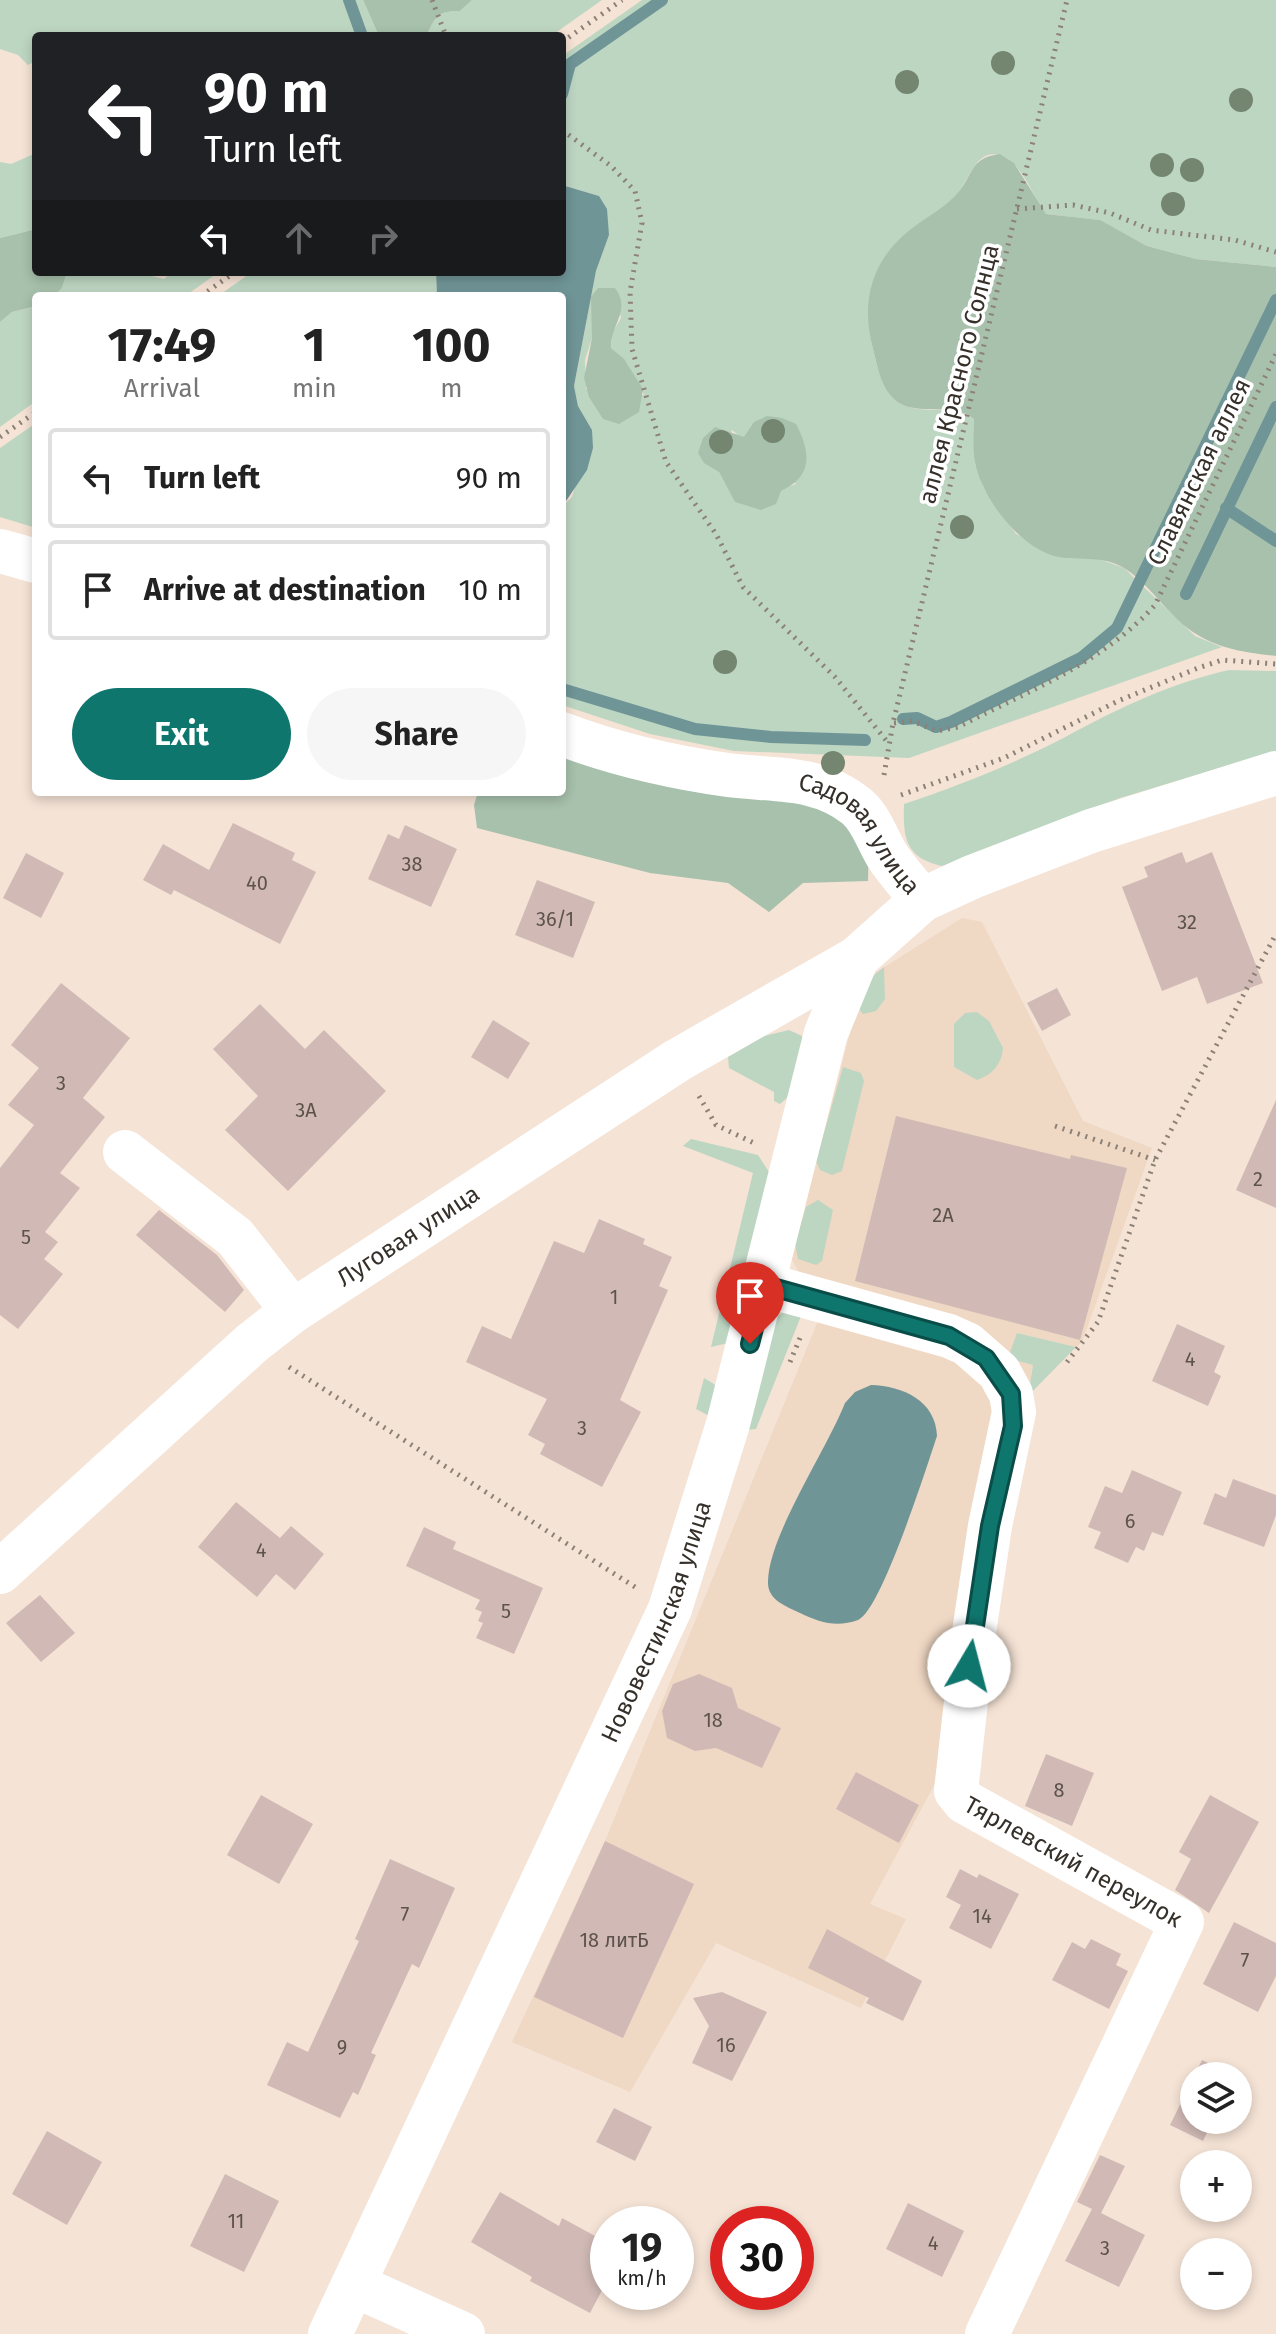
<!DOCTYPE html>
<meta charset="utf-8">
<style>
:root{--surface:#fff;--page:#f6f6f6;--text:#222;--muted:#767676;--line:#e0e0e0;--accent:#0f766e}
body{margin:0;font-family:"Fira Sans",sans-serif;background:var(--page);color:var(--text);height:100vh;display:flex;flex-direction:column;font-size:30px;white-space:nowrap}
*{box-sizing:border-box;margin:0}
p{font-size:26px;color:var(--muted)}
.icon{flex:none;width:44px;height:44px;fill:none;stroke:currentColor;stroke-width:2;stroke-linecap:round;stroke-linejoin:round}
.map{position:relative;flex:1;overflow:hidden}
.drawer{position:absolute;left:32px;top:292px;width:534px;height:504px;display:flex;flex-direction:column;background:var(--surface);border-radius:8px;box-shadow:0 4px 12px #0003}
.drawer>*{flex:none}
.guide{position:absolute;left:32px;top:32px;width:534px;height:244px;border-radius:8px;box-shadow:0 4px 12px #0003;background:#202124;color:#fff;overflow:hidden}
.tools{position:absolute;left:1180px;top:2062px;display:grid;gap:16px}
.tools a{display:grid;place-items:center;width:72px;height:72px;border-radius:50%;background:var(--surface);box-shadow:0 4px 12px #0003;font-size:40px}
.speed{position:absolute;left:590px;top:2206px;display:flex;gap:16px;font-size:40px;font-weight:700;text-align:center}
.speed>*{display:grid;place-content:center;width:104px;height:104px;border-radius:50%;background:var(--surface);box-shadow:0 4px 12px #0003;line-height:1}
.speed small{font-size:20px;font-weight:400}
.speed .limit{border:12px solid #d22;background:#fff;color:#111}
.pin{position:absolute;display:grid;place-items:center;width:68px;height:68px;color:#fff;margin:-82px -34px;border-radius:50% 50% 50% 0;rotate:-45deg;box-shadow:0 0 8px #0007}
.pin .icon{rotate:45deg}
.me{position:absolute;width:88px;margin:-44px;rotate:8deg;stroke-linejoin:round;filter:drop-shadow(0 0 6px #0008)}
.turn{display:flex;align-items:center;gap:28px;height:168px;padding:0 40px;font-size:36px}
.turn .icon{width:104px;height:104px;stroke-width:2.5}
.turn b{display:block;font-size:56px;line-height:68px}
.lanes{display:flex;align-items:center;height:76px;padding:0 40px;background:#0003;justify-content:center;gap:40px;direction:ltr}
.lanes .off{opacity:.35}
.eta{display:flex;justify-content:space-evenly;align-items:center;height:136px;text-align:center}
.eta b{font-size:48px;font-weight:700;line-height:56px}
.primary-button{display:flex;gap:16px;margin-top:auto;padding:16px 40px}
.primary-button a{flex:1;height:92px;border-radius:48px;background:var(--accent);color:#fff;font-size:32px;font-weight:700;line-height:92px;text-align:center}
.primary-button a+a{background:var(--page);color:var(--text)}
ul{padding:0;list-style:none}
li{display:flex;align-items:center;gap:24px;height:100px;margin:0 16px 12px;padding:0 24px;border:4px solid var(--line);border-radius:8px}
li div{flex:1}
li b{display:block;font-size:30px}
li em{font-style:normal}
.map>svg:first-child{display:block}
.built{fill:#efd8c4}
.green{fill:#bdd6c2;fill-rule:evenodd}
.forest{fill:#a7c1ac}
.water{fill:#709597}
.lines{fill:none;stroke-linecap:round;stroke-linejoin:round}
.stream{stroke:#709597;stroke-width:12}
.building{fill:#d1bab6}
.path{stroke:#8c8177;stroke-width:5;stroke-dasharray:2 6;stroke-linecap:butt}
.minor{stroke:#fff;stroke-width:44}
.tree{fill:#74866f}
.route-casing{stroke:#0a4d48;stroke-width:20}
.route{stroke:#0f766e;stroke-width:14}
.labels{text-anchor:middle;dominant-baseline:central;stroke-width:7;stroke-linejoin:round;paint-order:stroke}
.number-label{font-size:20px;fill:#5d524d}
.street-label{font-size:24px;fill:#36302a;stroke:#fff}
</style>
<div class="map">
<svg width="1276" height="2334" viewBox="0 0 1276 2334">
<rect width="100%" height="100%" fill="#f5e3d5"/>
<path class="built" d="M962,918L982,922L1083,1121L1152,1148L1082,1342L1076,1347L1017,1333L1033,1365L1029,1387L800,1274L791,1258L857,1006L875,973Z
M820,1316L968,1358L993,1407L938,1778L870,1904L906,1919L861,2008L716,1943L630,2092L512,2042L605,1841Z"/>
<path class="green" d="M0,0H363L379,36H36V61L28,65L18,55L0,49Z
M472,0H602L551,36H426C436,17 436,11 460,11Z
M642,0H1276V267L1196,259L1147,246L1099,220L1046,214C1033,197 1022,163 1002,156C976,146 969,181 956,196C943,210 922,220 907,233C871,261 862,307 873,349C877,364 880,382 890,395C911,421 950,400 974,419L975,464L984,489L1016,534L1074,558L1091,556L1124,568L1195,636L1222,647L909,758L734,751L650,734L562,705V507L572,497L592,430L578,406L574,386L596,271L609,235L599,196L562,185V56ZM598,288H615L621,318L612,333L611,348L629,367L644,395L586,389L585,360L592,338ZM732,430L796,484L735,501L719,472Z
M36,153V229L0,238V162L11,164Z
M67,272H135L164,279L172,272H219L185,296H54L62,288Z
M252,272H436L437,296H218Z
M36,306V401L0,427V322L12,312Z
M36,423V528L0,517V448Z
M1229,670L1276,671V751L1120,798L942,866C905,858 903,838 904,804C959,786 1018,762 1069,735C1121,707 1171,683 1229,670Z
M884,967L885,999L876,1011L863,1014L857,1006L867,981Z
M977,1012L989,1021L1003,1048C1002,1064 992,1075 977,1080L954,1067V1024L965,1013Z
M789,1030L802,1036C810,1056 798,1092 780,1104L774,1101V1092L729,1068L728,1057L764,1036Z
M843,1067L861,1073L864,1081L842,1171L832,1175L820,1170L816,1161Z
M691,1139L758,1155L771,1175L728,1343L711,1347L753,1173L683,1146Z
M818,1200L833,1210L822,1261L816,1265L798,1259L795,1244L806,1207Z
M805,1306L756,1429L746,1430L774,1319L785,1311Z
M1017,1333L1076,1347L1028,1396L1033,1365L1008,1358Z
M704,1378L714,1384L720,1394L715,1419L696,1409Z"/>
<path class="forest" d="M363,0H472L460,11C436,11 436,17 426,36H379Z
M1000,154L1014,163L1046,214L1100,220L1147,246L1196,259L1276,267V656C1236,652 1200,645 1172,614C1157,599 1142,579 1124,568C1102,555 1082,561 1059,557C1022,550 985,502 976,467C972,452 974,434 974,419C950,399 911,421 890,395C880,383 877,364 873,349C861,305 870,264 905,234C921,220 940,211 954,197C974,178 967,158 1000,154Z
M36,229V272H67L62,288L54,296H36V306L12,312L0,322V238Z
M598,288H615C632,311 610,324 611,348L624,359L643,389L639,412L619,424L603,419L589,397L584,378L592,338L591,297Z
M767,416L782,418L796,424C811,453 813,476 781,491L776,504L761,510L735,502L719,472L704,463L698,453L703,438L715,427L744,437L754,422Z
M562,754L822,800L869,840L868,881L803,883L769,912L728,883L650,873L477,828L474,805L478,792H562Z"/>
<path class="water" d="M562,185L599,196L607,209L609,235L596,271L574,386L578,406L592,430L593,448L587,470L562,507V296H437L436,272H562Z
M871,1385C903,1386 936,1401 937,1436C927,1466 881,1611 858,1620C836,1628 819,1622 800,1613C786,1606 767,1600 768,1581C769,1535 826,1451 845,1403L855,1392Z"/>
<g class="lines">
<path class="stream" d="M349,0L362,36
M562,94L570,64L662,0
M1226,508L1276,541
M1186,594L1276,407
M562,689L695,729L771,737L865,740
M903,719L917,718L936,727L951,722L1081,658L1117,628L1276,300"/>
</g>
<path class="building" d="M233,823L295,853L292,860L316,872L280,944L174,890L171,895L143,880L163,844L209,870Z
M405,825L457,849L431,907L368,879L388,834L399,839Z
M1182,852L1186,863L1212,852L1263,983L1207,1004L1197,977L1162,991L1122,887L1148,877L1144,867Z
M26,853L64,873L41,918L3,898Z
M537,880L595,902L573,958L515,935Z
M61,983L130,1038L83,1098L105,1117L60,1173L80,1188L45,1232L58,1242L44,1259L63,1274L18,1329L0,1315V1168L34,1125L8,1105L39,1068L11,1045Z
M1057,988L1071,1015L1042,1031L1027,1003Z
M260,1004L305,1049L324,1030L386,1091L288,1191L225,1130L258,1096L213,1049Z
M493,1020L530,1043L508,1079L471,1057Z
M1276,1100V1208L1236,1190Z
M896,1116L1070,1159L1071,1155L1127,1168L1080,1340L855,1281Z
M159,1210L217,1255L244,1290L225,1312L136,1235Z
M599,1219L645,1239L643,1244L672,1257L659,1286L668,1290L620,1400L641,1412L602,1487L540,1454L545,1444L528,1435L547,1399L466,1362L482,1326L511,1339L554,1241L584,1253Z
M1177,1324L1225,1346L1214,1372L1221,1376L1208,1406L1152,1381Z
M1132,1470L1182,1492L1163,1536L1152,1532L1144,1551L1136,1547L1128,1563L1094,1548L1101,1532L1088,1527L1105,1486L1122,1493Z
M1233,1479L1276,1495V1515L1264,1547L1203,1524L1215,1493L1226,1498Z
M236,1502L280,1538L291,1526L324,1554L295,1590L276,1574L257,1597L198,1547Z
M424,1527L456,1542L453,1549L543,1588L514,1654L476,1638L483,1623L478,1621L482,1612L475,1609L480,1600L406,1566Z
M40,1595L75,1633L41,1662L6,1623Z
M699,1674L732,1688L738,1708L781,1728L762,1768L716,1748L695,1751L667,1738L662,1711L673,1684Z
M1046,1754L1094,1773L1072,1826L1025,1806Z
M856,1772L919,1805L899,1843L836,1809Z
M261,1795L313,1824L279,1884L227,1855Z
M1210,1795L1259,1822L1209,1913L1175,1890L1191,1859L1179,1852Z
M605,1841L694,1884L623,2038L534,1997Z
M390,1859L455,1888L419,1968L412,1964L371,2053L376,2055L358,2095L353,2092L340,2118L267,2085L287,2042L308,2052L359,1941L355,1939Z
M960,1869L977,1878L979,1874L1019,1894L991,1949L949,1928L961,1905L946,1897Z
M1234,1922L1276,1943V1976L1258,2012L1203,1984Z
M827,1929L922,1981L903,2021L866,2003L869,1998L808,1968Z
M1091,1939L1121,1954L1116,1965L1128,1971L1109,2009L1052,1980L1072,1942L1085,1949Z
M722,1992L767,2012L732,2081L692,2063L709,2026L693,1998Z
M1202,2060L1235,2076H1194V2120H1213L1203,2141L1170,2125Z
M614,2108L652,2127L635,2161L596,2142Z
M47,2131L102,2162L67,2225L12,2194Z
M1100,2155L1125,2166L1101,2213L1145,2235L1119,2287L1065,2261L1092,2209L1077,2202Z
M225,2174L279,2201L244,2272L190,2246Z
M500,2192L559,2226L562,2218L608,2243V2279L590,2313L530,2281L532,2277L471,2242Z
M908,2203L964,2231L942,2277L886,2249Z"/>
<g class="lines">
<path class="path" d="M432,0L446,36
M562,42L622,0
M562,130L611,166L635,191L642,223L630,292L632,349L666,462L716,534L743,587L835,677L889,744
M1017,209L1073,205L1110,213L1151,230L1235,240L1276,252
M201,296L235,272
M0,437L36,412
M894,723L912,721L937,731L958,727C1026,692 1103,663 1155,605L1276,354
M884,775L893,723L1067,0
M901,795L1004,758L1118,701L1198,668L1222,660L1276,664
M699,1096L716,1125L756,1144
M1055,1126L1155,1160
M790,1362L800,1338
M1067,1362L1098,1322L1155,1160L1276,934
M289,1367L635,1587"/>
<g class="minor">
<path d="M0,551L36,561"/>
<path id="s1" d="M562,734C615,754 671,767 728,775C773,781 817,775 856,806C872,819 877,840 888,857C898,872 911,886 922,900"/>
<path d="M125,1152L235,1237L293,1311"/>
<path id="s2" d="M765,1285L949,1336L967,1344L999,1372L1011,1394L1014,1412L990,1526L973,1639L956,1791L965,1802L1182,1922L987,2334"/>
<path id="s3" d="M0,1572L252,1343L293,1311L678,1060L857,958"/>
<path d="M354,2285L463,2334"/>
<path id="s4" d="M330,2334L670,1609L728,1424L826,1033L857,958L922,900L972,877L1091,831L1276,773"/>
</g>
</g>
<g class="tree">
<circle cx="1003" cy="63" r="12"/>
<circle cx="907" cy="82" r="12"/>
<circle cx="1241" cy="100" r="12"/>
<circle cx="1162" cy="165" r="12"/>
<circle cx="1192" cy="170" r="12"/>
<circle cx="1173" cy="204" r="12"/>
<circle cx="773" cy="431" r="12"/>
<circle cx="721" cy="442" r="12"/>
<circle cx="962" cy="527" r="12"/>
<circle cx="725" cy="662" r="12"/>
<circle cx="833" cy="763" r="12"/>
</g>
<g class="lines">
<g class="route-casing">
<path id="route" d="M750,1344L765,1285L949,1336L986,1358L1011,1394L1013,1426L990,1526L969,1666"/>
</g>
<use href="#route" class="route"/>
</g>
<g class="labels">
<g class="number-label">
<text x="412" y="864">38</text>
<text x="257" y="883">40</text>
<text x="555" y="919">36/1</text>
<text x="1187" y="922">32</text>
<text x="61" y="1083">3</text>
<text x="306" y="1110">3А</text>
<text x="1258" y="1179">2</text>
<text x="943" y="1215">2А</text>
<text x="26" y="1237">5</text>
<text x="614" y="1297">1</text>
<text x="1190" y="1359">4</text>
<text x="582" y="1428">3</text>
<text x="1130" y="1521">6</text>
<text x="261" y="1550">4</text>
<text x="506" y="1611">5</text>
<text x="713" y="1720">18</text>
<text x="1059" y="1790">8</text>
<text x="405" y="1914">7</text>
<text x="982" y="1916">14</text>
<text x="614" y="1940">18 литБ</text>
<text x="1245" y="1960">7</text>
<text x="726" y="2045">16</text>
<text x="342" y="2047">9</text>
<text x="236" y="2221">11</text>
<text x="933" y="2243">4</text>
<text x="1105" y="2248">3</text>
</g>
<g class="street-label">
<text transform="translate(959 374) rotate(-76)">аллея Красного Солнца</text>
<text transform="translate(1199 472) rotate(-64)">Славянская аллея</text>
<text stroke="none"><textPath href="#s1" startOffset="326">Садовая улица</textPath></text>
<text stroke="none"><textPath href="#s3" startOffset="530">Луговая улица</textPath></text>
<text stroke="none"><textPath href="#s4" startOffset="784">Нововестинская улица</textPath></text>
<text stroke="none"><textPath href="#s2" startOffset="818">Тярлевский переулок</textPath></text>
</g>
</g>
</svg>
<div class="tools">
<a><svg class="icon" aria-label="layers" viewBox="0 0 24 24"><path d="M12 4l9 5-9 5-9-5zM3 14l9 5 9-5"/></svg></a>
<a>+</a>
<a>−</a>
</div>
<div class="speed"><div>19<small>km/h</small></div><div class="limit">30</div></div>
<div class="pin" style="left:750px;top:1344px;background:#d93025"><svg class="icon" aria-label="arrive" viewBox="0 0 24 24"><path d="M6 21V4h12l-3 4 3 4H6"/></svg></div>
<svg class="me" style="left:969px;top:1666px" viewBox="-20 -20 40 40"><circle r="19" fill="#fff"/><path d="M0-13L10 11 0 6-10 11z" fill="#0f766e"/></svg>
<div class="guide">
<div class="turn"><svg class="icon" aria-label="left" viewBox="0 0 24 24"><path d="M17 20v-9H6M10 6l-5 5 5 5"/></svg><div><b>90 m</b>Turn left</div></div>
<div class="lanes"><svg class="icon" aria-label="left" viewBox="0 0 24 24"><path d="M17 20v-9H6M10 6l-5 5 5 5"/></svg><svg class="icon off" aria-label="ahead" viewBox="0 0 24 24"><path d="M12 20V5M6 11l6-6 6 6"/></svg><svg class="icon off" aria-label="right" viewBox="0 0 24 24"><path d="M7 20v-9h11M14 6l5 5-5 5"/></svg></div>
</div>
<section class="drawer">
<div class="eta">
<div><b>17:49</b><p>Arrival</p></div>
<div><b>1</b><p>min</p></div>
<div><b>100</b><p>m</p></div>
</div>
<ul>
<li><svg class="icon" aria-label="left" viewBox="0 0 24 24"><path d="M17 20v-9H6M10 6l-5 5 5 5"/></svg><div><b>Turn left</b></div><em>90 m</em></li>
<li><svg class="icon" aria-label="arrive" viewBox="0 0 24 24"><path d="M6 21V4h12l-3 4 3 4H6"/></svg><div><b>Arrive at destination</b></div><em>10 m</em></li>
</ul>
<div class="primary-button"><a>Exit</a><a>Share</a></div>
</section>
</div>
